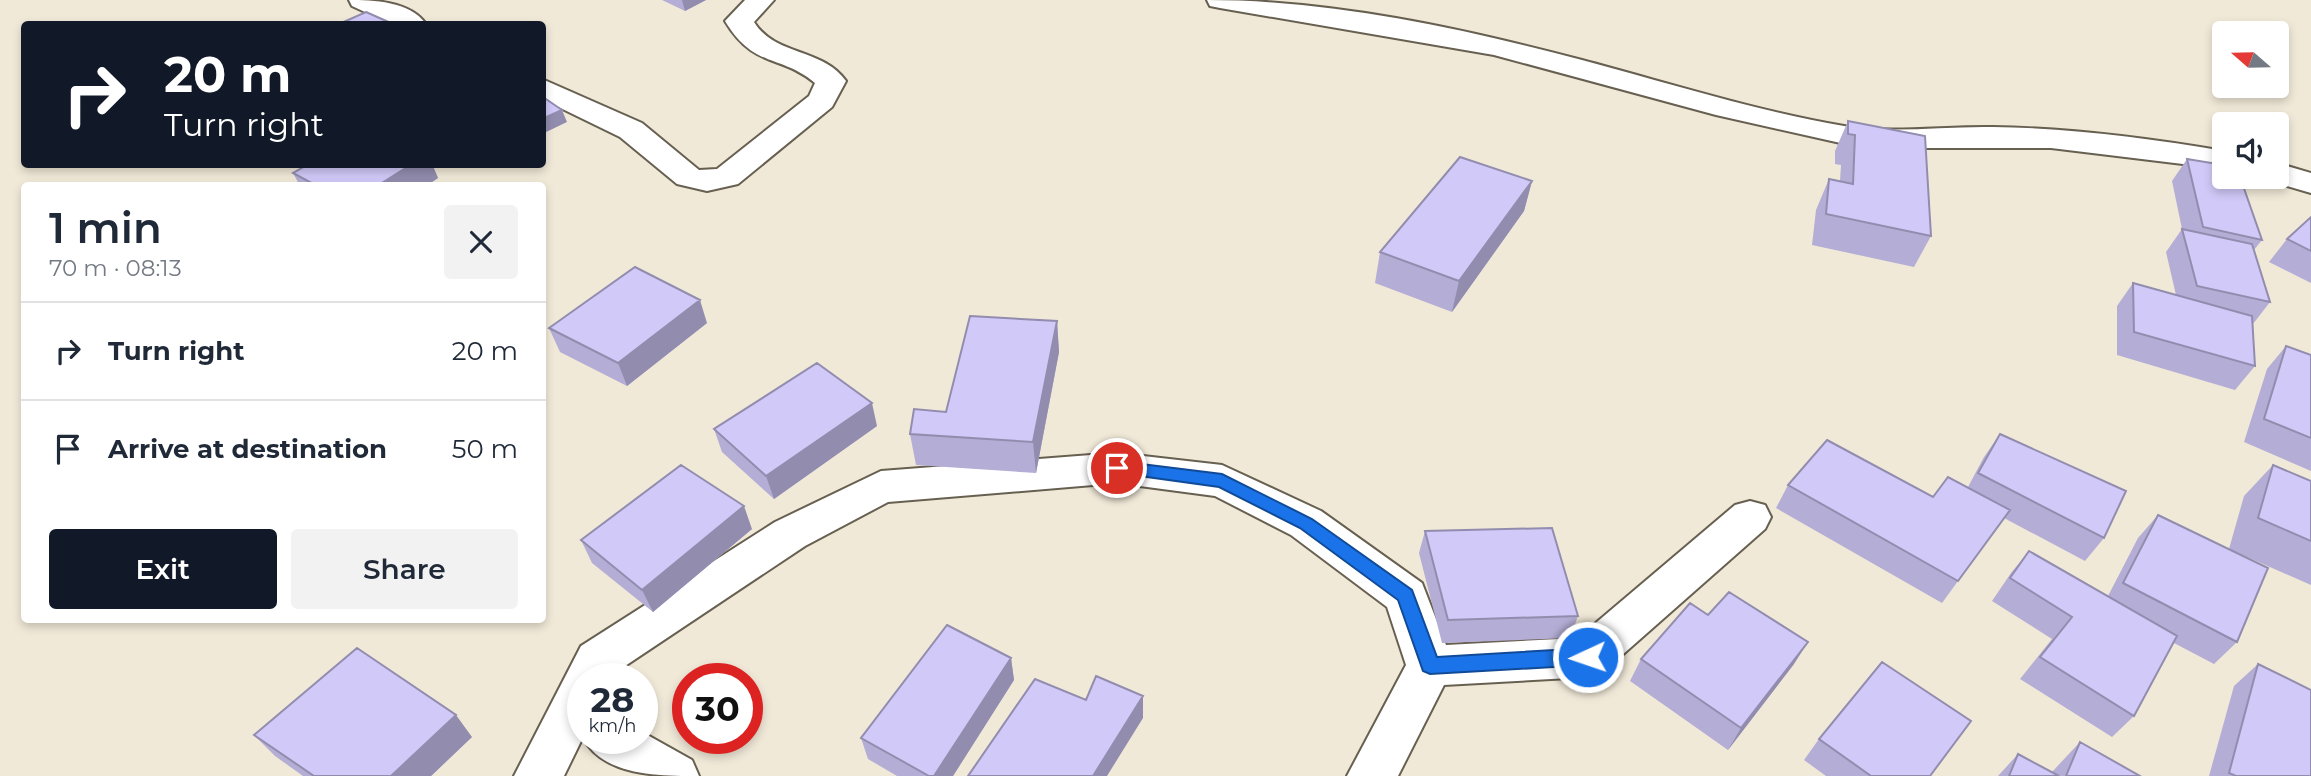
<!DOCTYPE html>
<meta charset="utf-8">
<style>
:root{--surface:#fff;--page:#f2f2f3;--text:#1f2937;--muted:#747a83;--line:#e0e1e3;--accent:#111827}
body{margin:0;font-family:Montserrat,sans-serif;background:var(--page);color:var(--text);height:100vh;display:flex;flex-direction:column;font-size:26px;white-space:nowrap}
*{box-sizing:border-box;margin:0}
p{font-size:23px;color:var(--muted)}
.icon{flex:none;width:38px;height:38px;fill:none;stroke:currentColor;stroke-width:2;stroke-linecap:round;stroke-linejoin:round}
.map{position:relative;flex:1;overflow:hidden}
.side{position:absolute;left:21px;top:182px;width:525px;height:441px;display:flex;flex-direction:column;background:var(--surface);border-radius:7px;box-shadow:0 4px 10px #0003}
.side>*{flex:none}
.hud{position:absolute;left:21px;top:21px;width:525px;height:147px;border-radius:7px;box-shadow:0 4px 10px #0003;background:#111827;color:#fff;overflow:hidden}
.needle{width:46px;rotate:290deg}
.tools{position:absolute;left:2212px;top:21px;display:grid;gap:14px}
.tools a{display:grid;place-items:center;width:77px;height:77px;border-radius:7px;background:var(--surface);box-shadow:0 4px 10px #0003;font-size:35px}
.speed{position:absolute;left:567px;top:663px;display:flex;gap:14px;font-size:35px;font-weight:700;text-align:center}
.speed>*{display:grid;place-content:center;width:91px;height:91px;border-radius:50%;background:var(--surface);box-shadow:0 4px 10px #0003;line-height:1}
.speed small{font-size:18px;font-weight:400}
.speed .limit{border:10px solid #d22;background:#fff;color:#111}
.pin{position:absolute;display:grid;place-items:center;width:60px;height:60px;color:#fff;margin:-30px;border:4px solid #fff;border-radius:50%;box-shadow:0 2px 7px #0007}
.me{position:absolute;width:77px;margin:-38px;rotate:267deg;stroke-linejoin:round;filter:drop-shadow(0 0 5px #0008)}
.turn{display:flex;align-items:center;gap:24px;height:147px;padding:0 28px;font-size:32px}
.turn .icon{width:91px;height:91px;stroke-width:2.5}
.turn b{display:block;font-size:49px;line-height:60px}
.round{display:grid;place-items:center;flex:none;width:74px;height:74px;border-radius:7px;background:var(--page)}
.summary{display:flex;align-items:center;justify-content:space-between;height:119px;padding:0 28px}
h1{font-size:42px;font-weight:600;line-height:52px}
.action{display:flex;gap:14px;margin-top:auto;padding:14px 28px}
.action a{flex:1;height:80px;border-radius:7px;background:var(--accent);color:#fff;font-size:28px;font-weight:600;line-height:80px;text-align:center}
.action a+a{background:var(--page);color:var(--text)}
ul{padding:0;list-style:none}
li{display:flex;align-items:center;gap:21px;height:98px;padding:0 28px;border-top:2px solid var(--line)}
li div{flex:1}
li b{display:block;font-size:26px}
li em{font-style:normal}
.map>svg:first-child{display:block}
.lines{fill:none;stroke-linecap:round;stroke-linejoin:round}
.minor-casing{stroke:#676051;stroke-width:4}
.minor{fill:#fff;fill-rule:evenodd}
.wall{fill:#b4add5}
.shaded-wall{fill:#928dae}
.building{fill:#d1c9f8;stroke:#928dae;stroke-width:2}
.route{fill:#1a73e8;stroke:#114b97;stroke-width:2}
</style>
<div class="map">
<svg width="2311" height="776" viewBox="0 0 2311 776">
<rect width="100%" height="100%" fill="#f1e9d8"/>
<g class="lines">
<g class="minor-casing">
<path id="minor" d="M349,0C373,0 410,1 426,24H391L352,6Z
M745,0H774L754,22C775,56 823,48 846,81L832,107L738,184L707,191L677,184L620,137L542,99V79L642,123L699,170L717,169L809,96L815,83C780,54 754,69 725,21Z
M1207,0C1332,0 1461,28 1582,60C1669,83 1756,111 1844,126C1893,134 1943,126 1993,127C2070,128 2148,138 2224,151V169L2051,148H1882L1845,144L1716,115L1494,55L1220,8L1210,6Z
M2277,163L2311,173V193L2266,180L2264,177H2277Z
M1117,453L1222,465L1321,511L1422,583L1446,645L1578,638L1735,505L1750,501L1765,505L1771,517L1765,529L1604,671L1588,677L1444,685L1398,776H1347L1406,665L1387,607L1291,535L1215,496L1117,483L888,502L805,546L613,674L611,679H583V737L564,776H514L581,646L775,522L881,471Z
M642,732L692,760L699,776C657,776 604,776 583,738H642Z"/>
</g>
<use href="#minor" class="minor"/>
</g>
<path class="wall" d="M662,0H706L685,11Z
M1848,121L1931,236L1914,267L1812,245L1816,210L1829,179L1840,181L1841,165L1835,164V151Z
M2187,159L2262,240L2254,250L2270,302L2253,324L2255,366L2235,390L2117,355V306L2133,283L2176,295L2166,252L2182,229L2172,181Z
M309,164H432L438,178L426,186H300L293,173Z
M1532,181L1524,211L1452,312L1375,283L1380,252Z
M2311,217V283L2269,262L2287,239Z
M1057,321L1059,352L1036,473L916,465L910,434L946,412Z
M707,323L627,386L560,352L549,328Z
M2286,346L2311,355V471L2244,442L2267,369Z
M877,426L774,499L722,452L714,429Z
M2000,434L2104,538L2085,561L2004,518L1942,603L1776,508L1788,485L1933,497L1968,487L1984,457Z
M2273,465L2311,481V585L2229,549L2244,496Z
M2158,515L2237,642L2214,664L2174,643L2134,716L2112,737L2020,679L2052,639L1992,601L2011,573L2029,551L2108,596L2138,538Z
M752,529L653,612L592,563L581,540Z
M1425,531L1578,616L1570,638L1442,643L1419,553Z
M1708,615L1794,664L1728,750L1630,681L1641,659Z
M1011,658L1014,680L953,776H897L868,759L861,738Z
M2258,664L2311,776H2209L2234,686Z
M254,735L472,737L431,776H303L275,756Z
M1819,739L1930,776H1826L1804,760Z
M2080,742L2140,776H1998L2018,754L2052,772Z"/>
<path class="shaded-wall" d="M682,0H706L685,11Z
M562,110L567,122L542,134V119Z
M412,164H432L438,178L426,186H377Z
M1532,181L1524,211L1452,312L1459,281Z
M700,300L707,323L627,386L618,363Z
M1057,321L1059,352L1036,473L1033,442Z
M872,403L877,426L774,499L766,476Z
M744,506L752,529L653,612L642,590Z
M1808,642L1794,664L1728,750L1741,728Z
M1011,658L1014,680L953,776H934Z
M1143,696V718L1107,776H1093Z
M456,715L472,737L431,776H391Z"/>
<path class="building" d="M366,12L393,24H339Z
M543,97L562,110L542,119Z
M1848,121L1925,136L1931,236L1826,214L1829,179L1853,184L1855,135L1848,134Z
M1460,157L1532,181L1459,281L1380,252Z
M2187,159L2224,165V177H2240L2262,240L2203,227Z
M309,164H412L377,186H317L293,173Z
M2311,217V251L2287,239Z
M2182,229L2252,244L2270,302L2197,286Z
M635,267L700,300L618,363L549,328Z
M2133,283L2252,316L2255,366L2134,332Z
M970,316L1057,321L1033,442L910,434L914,409L946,412Z
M2286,346L2311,355V438L2264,419Z
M817,363L872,403L766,476L714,429Z
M2000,434L2126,491L2104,538L1978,473Z
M1827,440L1933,497L1948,477L2010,510L1958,581L1788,485Z
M681,465L744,506L642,590L581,540Z
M2273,465L2311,481V541L2258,518Z
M2158,515L2268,568L2237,642L2123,583Z
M1552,528L1578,616L1448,620L1425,531Z
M2029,551L2177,636L2134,716L2040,657L2072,617L2010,578Z
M1729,592L1808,642L1741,728L1641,659L1690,603L1708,615Z
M947,625L1011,658L934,776H929L861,738Z
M357,648L456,715L391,776H314L254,735Z
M1882,662L1971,721L1930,776H1871L1819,739Z
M2258,664L2311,690V776H2236L2229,773Z
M1096,676L1143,696L1093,776H968L1035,679L1086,700Z
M2080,742L2140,776H2066Z
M2018,754L2059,776H2009Z"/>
<path class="route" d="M1117,461L1222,474L1312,519L1412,590L1437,657L1588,648L1595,651L1598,657L1595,662L1588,665L1430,674L1423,671L1398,600L1300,528L1219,487L1111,472L1108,468L1111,463Z"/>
</svg>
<div class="tools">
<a><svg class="needle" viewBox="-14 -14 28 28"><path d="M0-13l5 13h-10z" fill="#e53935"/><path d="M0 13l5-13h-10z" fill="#747a83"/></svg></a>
<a><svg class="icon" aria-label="sound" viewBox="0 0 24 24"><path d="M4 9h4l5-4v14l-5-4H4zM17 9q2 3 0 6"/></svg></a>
</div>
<div class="speed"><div>28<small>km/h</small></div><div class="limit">30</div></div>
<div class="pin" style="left:1117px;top:468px;background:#d93025"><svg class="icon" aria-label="arrive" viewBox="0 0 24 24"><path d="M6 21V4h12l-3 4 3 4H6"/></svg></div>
<svg class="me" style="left:1588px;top:657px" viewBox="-20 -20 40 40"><circle r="17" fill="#1a73e8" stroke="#fff" stroke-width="3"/><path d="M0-11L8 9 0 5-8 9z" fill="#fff"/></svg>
<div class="hud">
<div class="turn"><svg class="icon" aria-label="right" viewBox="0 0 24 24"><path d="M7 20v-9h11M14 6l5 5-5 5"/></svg><div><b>20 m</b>Turn right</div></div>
</div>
<section class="side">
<div class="summary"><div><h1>1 min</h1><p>70 m · 08:13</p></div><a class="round"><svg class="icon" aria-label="close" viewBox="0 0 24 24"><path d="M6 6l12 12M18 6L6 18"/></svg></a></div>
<ul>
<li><svg class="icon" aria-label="right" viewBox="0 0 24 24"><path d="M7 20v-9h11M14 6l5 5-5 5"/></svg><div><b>Turn right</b></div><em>20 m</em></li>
<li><svg class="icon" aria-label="arrive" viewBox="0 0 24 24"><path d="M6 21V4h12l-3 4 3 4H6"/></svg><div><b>Arrive at destination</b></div><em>50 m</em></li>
</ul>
<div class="action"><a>Exit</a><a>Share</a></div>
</section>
</div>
